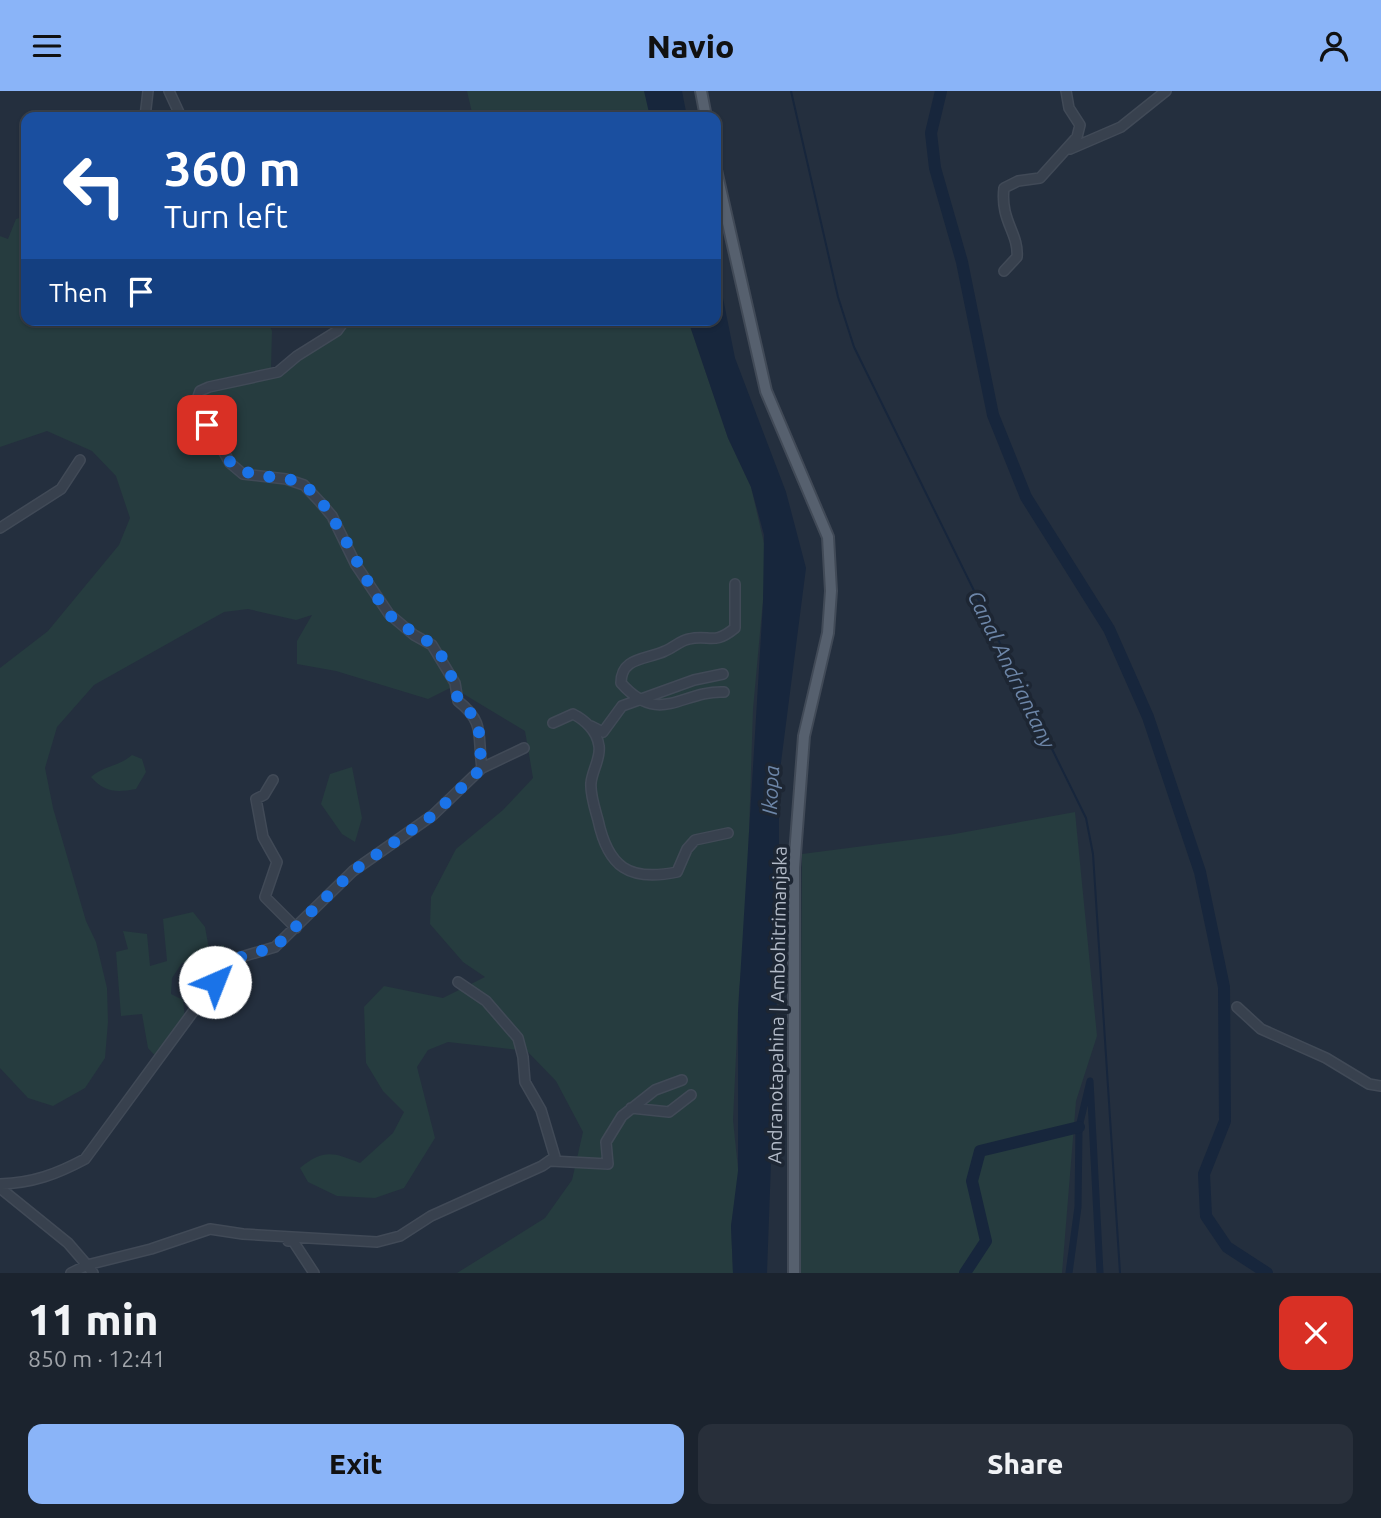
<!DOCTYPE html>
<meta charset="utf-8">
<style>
:root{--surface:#1b232e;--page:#282f3a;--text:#f1f3f6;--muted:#a0a4aa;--line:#39404a;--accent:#8ab4f8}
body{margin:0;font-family:Ubuntu,sans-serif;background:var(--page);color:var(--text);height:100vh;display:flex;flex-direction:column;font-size:26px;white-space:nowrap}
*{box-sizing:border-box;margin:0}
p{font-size:23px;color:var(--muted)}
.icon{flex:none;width:38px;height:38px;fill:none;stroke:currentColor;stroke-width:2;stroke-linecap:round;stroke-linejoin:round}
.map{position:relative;height:1182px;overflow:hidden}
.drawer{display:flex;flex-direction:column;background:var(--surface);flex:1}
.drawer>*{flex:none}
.top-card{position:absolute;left:21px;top:21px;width:700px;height:214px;border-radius:14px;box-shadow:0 2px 5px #0004,0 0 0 2px var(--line);background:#1a4fa0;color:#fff;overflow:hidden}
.pin{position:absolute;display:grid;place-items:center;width:60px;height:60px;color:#fff;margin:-30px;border-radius:14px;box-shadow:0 4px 10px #0006}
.me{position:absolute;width:77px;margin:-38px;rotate:44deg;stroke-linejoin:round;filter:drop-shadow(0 0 5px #0008)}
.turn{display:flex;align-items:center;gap:24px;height:147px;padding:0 28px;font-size:32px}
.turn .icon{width:91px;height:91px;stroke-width:2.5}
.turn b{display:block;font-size:49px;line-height:60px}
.then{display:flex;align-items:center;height:66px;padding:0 28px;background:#0003;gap:14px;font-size:26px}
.round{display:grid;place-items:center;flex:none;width:74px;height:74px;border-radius:14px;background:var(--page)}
.overview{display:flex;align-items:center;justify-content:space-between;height:119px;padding:0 28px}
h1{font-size:42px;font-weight:800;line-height:52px}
.primary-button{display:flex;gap:14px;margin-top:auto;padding:14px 28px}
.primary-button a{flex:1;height:80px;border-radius:14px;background:var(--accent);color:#111;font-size:28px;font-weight:800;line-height:80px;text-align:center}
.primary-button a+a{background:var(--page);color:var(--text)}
header{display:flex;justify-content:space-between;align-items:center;height:91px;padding:0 28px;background:var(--accent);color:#111;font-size:32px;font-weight:800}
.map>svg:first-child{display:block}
.green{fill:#263c3f}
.water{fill:#17263c}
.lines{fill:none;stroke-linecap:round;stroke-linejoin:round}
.stream{stroke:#17263c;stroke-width:2}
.canal{stroke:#17263c;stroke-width:7}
.river{stroke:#17263c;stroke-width:12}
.minor-casing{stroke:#414a57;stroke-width:12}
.major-casing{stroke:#414a57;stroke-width:14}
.minor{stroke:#38414e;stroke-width:9}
.major{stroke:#56606e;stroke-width:10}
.route{stroke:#1a73e8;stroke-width:12;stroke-dasharray:0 21.6}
.labels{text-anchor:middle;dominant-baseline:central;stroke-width:7;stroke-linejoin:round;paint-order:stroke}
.street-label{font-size:19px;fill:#b4bcc9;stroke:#1d2633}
.water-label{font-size:21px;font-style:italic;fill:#6d86a8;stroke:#1d2633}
</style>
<header><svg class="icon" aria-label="menu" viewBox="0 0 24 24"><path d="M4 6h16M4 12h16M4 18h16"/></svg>Navio<svg class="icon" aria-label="person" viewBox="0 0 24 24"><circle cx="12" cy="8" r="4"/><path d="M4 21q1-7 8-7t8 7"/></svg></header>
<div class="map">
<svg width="1381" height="1182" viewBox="0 0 1381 1182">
<rect width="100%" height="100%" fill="#242f3e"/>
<path class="green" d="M467,0H649L652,26H473Z
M26,125V229H267L272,240L271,278L298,268L355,229H688L728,347L751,396L767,465L753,618L746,833L739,900L733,1029L739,1087L731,1135L733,1182H457L545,1127L572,1089L583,1041L556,990L527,960L448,951L428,959L417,976L435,1047L404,1097L375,1107L337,1105L308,1091L300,1077C323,1058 333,1061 360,1072L393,1042L404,1021L383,1000L366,972L364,916L384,895L443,907L485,886L463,871L430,833L431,806L456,758L503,719L533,687L525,640L452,596L428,608L336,580L297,573V550L312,524L296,529L248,518L224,521L94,594L57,636L45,677L53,717L86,830L96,851L107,897L108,931L105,967L85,997L53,1015L28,1007L0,977V577L48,540L119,454L130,427L116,385L92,360L47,340L0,356V145L8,148L16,128Z
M132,664L142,668L146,681L136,698C116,702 104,701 91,686C103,675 120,675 132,664Z
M352,676L362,727L355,751L342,743L321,713L330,683Z
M1075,721L1097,945L1076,1010L1062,1182H799L802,763L949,744Z
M193,821L205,836L209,858L224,854L225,868L211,886L206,871L182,872L172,887L171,903L183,909L185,926L156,966L148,957L142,923L121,925L116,861L128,858L123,840L147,843L150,875L167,870L163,828Z"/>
<path class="water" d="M644,0H682L687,26H650Z
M716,172L735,267L786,401L806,477L779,687V850L767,1182H733L731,1135L738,1080V922L763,512L764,444L751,396L728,347L688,229H716Z"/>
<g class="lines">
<path class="stream" d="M791,0L838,206L854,256L1086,727L1093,763L1120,1182"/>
<path class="canal" d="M1069,1182L1078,1116L1079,1036L1090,990L1100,1182"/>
<path class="river" d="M941,0L931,42L935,77L962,171L993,324L1026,406L1109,538L1148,626L1200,781L1224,896L1225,1030L1204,1083L1206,1125L1227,1156L1267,1182
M965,1182L986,1150L972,1090L980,1060L1079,1036"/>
<g class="minor-casing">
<path id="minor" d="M169,0L181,26
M145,26L148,0
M1070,58L1121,36L1166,0
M1004,180L1017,166C1019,142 1000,130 1004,97L1018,90L1040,87L1077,46L1080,34L1069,17L1066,0
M345,229L337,240L297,265L278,281L209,296L200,300L196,311L230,372L243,383L286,388L304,394L320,411L332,425L356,474L389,523L414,544L432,554L455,592L458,610C486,632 477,645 482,677
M0,437L61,398L80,369
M724,601C682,599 660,636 621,592C621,566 646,569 665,560C673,557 681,549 689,548C710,543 713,555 735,537V493
M553,632L573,623C585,629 597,640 599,655C601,667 592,680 591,692C590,703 595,718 598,729C608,776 629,791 677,781L687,758L695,749L728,742
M591,635L603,641L622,615L694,589L723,583
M273,689L264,704L256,708L263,746L277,771L265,806L296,837
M1237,916L1261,938L1326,967L1369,993L1381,995
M631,1017L669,1021L691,1004
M551,1070L608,1073L606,1051L622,1025L655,999L682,989
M0,1093C33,1092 57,1083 85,1068L231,869L275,856L353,780L433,724L482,677L524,657
M0,1097L68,1152L87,1174L151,1158L210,1138L243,1143L377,1151L400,1145L431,1125L542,1075L555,1066L541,1019L525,991L523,966L518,947L486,910L458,891
M288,1150H293L314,1182
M71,1182L87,1174L93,1182"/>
</g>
<g class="major-casing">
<path id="major" d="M701,0L706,26
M716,79L766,300L828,446L831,500L828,542L804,645L794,777V1182"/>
</g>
<use href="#minor" class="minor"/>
<use href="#major" class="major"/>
</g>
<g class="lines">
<path class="route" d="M207,334C229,370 227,381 272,386C282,387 294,388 303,394C334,412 362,490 388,522C400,536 418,542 431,553C446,565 455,593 458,610C486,632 477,644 482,677L433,724L353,780L275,856L231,869L215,891"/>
</g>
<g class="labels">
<g class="street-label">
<text transform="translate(777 914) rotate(-89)">Andranotapahina | Ambohitrimanjaka</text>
</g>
<g class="water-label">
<text transform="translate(1012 578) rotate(64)">Canal Andriantany</text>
<text transform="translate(770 699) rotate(-87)">Ikopa</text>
</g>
</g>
</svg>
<div class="pin" style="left:207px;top:334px;background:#d93025"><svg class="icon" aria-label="arrive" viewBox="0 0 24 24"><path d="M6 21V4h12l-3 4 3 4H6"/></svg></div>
<svg class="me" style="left:215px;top:891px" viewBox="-20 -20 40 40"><circle r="19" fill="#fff"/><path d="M0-13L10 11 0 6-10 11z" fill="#1a73e8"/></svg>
<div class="top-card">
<div class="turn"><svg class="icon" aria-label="left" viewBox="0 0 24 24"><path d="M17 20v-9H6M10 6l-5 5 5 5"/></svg><div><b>360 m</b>Turn left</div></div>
<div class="then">Then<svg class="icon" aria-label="arrive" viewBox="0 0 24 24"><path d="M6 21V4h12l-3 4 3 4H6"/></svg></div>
</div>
</div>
<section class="drawer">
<div class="overview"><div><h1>11 min</h1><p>850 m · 12:41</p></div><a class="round" style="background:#d93025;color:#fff"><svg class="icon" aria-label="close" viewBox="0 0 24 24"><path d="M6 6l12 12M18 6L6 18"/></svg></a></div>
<div class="primary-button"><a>Exit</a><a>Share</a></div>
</section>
